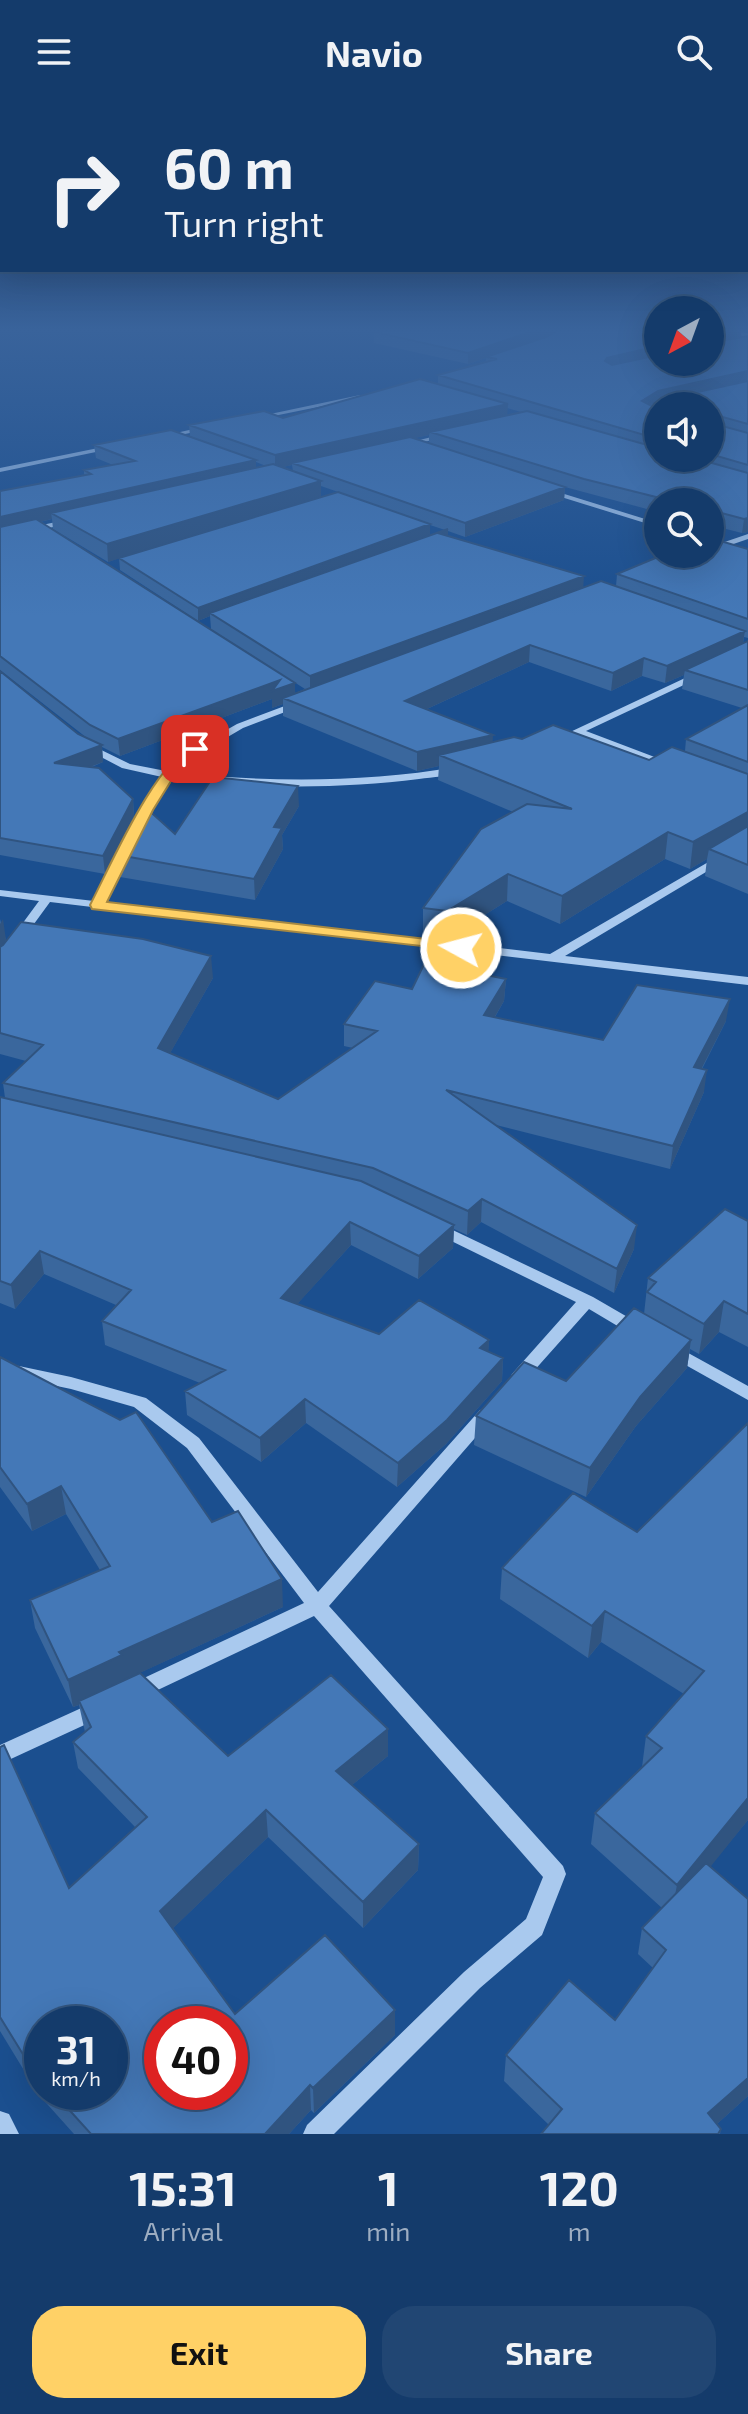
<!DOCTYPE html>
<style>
:root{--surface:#143b6b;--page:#214673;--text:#f1f3f6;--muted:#9dadc1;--line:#33557e;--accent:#ffd166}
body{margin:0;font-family:"Exo 2",sans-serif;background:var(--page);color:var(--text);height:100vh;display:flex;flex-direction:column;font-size:30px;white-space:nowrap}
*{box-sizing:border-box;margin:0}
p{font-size:26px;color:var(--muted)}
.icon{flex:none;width:44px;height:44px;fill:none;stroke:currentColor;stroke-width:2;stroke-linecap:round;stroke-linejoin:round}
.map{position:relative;height:2030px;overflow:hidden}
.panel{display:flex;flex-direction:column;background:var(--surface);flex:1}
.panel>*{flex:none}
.top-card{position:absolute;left:0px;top:0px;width:748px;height:168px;box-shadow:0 8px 32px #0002,0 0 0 2px var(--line);background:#143b6b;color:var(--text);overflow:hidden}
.needle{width:52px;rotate:221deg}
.fabs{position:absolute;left:644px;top:192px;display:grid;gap:16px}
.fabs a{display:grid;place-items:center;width:80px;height:80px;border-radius:50%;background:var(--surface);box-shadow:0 8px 32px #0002,0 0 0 2px var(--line);font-size:40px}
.speed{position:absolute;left:24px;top:1902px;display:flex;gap:16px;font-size:40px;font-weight:700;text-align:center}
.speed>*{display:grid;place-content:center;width:104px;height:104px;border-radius:50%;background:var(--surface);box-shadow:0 8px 32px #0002,0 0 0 2px var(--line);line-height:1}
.speed small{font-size:20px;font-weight:400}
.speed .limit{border:12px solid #d22;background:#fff;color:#111}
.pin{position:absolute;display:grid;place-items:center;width:68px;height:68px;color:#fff;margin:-34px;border-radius:16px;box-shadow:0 4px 12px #0006}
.me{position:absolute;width:88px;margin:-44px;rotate:277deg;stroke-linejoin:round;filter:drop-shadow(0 0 6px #0008)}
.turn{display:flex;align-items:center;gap:28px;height:168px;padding:0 32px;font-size:36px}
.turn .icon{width:104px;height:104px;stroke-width:2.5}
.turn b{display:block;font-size:56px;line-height:68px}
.eta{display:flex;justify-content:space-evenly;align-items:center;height:136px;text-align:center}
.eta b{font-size:48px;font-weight:700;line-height:56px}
.button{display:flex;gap:16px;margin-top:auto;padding:16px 32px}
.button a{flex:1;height:92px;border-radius:32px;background:var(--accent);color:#111;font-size:32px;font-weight:700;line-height:92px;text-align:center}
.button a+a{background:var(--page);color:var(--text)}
header{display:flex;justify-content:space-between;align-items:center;height:104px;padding:0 32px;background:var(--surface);font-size:36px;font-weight:700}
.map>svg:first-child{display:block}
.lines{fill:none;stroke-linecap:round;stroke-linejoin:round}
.minor{fill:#a9c9ee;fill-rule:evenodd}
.wall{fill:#3a679d;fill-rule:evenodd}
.shaded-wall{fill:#305480}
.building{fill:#4478b7;stroke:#305480;stroke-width:2;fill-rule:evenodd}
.route{fill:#ffd166;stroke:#a68842;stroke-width:2}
</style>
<header><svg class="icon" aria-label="menu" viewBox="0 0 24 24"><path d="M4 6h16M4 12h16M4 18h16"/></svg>Navio<svg class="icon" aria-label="search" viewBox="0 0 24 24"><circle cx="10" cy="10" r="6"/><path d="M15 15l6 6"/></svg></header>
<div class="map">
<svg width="748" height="2030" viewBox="0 0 748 2030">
<rect width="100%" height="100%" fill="#1b4f8f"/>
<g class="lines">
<path class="minor" d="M727,227L748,229V233L729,229Z
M360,291L362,294L259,315L256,313Z
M658,302V307L653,310L658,311V315L644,310Z
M207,322L209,325L161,335L158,333Z
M448,329L450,332L402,343L399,341Z
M113,341L115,344L0,368V364Z
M545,384L658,419V423L545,388Z
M70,415L74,417L73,419L0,434V430Z
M748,430V435L710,448V443Z
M700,567L703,568V572L586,627L673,660V664H665L578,631L556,640L551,637Z
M298,597L303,600L301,602L243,624L180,661L175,669C268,678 364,679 456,663L461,666C450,673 433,673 419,675C340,685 251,685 172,674L145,719L140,722L135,719L162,673L122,664L82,643L91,641L130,660L166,667L172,657L237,620Z
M748,735V743L565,852L748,873V881L50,798L4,861L0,862V850L39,797L0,792V786L94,797L120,745L126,742L132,745L104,798L550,850Z
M438,1119L593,1193L643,1222L645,1226L643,1230H631L589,1205L524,1278L518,1280L512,1278L510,1274L512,1270L576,1198L433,1128L430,1124Z
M672,1240L748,1282V1296L666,1250L664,1246L666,1242Z
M0,1258L71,1273L146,1294L199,1334L318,1488L480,1306L486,1305L492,1306L495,1311L329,1502L563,1762L566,1770L542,1831L480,1884L334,2030H303L307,2021L464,1868L526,1815L543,1773L314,1512L143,1593L136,1596L129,1593L126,1587L129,1581L304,1499L187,1344L134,1303L71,1285L0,1270Z
M99,1596L106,1599L109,1605L106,1611L0,1660V1641Z
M0,2007L9,2010L19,2030H0Z"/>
</g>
<path class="wall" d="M658,227V258L710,227H741V234L748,232V428L742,429L710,421V398H658V408L565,383L564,396L465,433L448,427V432L583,483L616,482L617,470L748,445V534L744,533L743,539L748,537V790L705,772L707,755L690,765L665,755L560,820L507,797L446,835L423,832V804L513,708L438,676L439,662L417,667L283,612V600L272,604V595L120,652L102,643L103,658L92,663L133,695L134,712L105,770L0,751V567L78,630L87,634L0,566V387L84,372V366L113,361L96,354L94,341L190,333L189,321L283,314L438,280V271L486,258V254L468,260L374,239V228ZM660,298L710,302V354H658V305L652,302ZM507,304L521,308L507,311ZM429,331V339L414,334ZM256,358L266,362L256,364ZM292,361L293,367L282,363ZM321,382L401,410L321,393ZM52,415L53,425L108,458L119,454L120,466L198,517L210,512L211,525L305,585L295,589L40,418ZM430,421L445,426L430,431ZM529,558L611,587L642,572L665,579L684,571L682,585L742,604L686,635L685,647L649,656L522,635L493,638L427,605Z
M299,702L282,731L283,745L255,796L120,773L118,751L175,730Z
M0,815L6,836L213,874L170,949L278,995L353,944L344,942V920L412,885L471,868L506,875L504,897L495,913L603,936L726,917L702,965L704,988L670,1065L496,1021L634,1145L614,1189L481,1118L467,1131L454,1125L453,1144L418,1175L351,1141L297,1200L379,1230L489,1236L488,1247L503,1254L502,1277L446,1340L397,1383L306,1319L261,1358L187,1311L185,1287L200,1279L105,1241L102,1217L116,1201L44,1170L15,1205L0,1199V993L5,994L3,979L26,957L0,950Z
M748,1117V1243L719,1228L699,1250L690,1245L687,1264L636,1322L586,1393L474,1341L476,1312L566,1277L644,1210L648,1174Z
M0,1253L212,1418L283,1503L126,1575L228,1652H388L352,1681L419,1740L418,1766L363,1824L268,1733L173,1824L235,1910L395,1906V1931L314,2009L311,2006L289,2030H74L39,1991L0,1927V1643L69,1784L136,1724L78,1664L73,1638L85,1628L79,1601L73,1603L35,1524L30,1496L100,1466L66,1410L32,1427L0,1383ZM42,1920L110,1988H42Z
M748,1319V1716L710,1762L748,1795V1992L717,2020L721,2025L720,2030H541L549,2021L504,1977L506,1951L615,1916L653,1864L638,1850L642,1824L662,1804L591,1740L595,1709L642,1663L646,1632L684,1590L601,1538L588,1554L500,1495L502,1464L637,1428Z"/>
<path class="shaded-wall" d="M533,227H557L539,236L468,260V249Z
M724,227H741V234L710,241L711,230Z
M658,242L657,253L604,269L605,257L607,254Z
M748,267L747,278L657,299L641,309L642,297L658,287Z
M508,300L507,314L430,328L429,331L296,360L292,359V361L275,365V351Z
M256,356V369L51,409L52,415L0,427V413Z
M321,377V393L108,458L107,440Z
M565,383L564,396L465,433V419Z
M748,414V428L742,429L744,415Z
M430,420V432L210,509V512L198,517V504Z
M448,425V439L438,429Z
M584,472L583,487L310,589V572Z
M745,527L742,544L685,566L684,571L665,579L667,562Z
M530,541L529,558L405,615V597Z
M644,554L642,572L611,587L613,569Z
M280,576L295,579V595L283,594V600L272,604V595L120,652L118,635Z
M493,631L492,650L439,651V662L417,667V648Z
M102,641L103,658L56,676L54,659Z
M298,682L299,702L282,731L283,745L255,796L254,775L274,723Z
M133,695L134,712L105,770L103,752Z
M748,708V732L709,745L707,755L690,765L693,738Z
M668,728L665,755L560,820L562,792Z
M508,770L507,797L446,835L447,807Z
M3,815L6,836L0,846V820Z
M211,852L213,874L160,967L158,944Z
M506,875L504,897L483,933L484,911Z
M730,895L726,917L691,985L694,963Z
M707,966L704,988L670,1065L673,1042Z
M482,1095L481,1118L467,1131L468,1107Z
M350,1118L351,1141L282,1217L281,1194Z
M454,1121L453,1144L418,1175L419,1152Z
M637,1121L634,1145L614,1189L617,1165Z
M40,1147L44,1170L15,1205L11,1181Z
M724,1197L719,1228L699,1250L704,1220Z
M489,1236L488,1259L480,1244Z
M691,1236L687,1264L636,1322L586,1393L590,1364L640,1293Z
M503,1254L502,1277L446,1340L397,1383L398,1359Z
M305,1295L306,1319L261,1358L260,1334Z
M61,1382L66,1410L32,1427L27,1400Z
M282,1475L283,1503L79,1597V1601L73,1603L68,1576L119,1548Z
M605,1507L601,1538L588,1554L592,1522Z
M388,1625V1652L336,1694V1667Z
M748,1694V1716L671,1812L677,1781Z
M266,1706L268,1733L164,1833L160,1807Z
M419,1740L418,1766L363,1824V1798Z
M395,1906V1931L314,2009L313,1984Z
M748,1974V1992L706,2030L708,2009Z
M310,1981L311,2006L289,2030H265Z"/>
<path class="building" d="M376,227H533L468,249L374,228Z
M557,227H658V242L607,254L605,257L612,261L658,251V258H710V239L748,232V267L658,287L642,297L658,305V335L438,271L497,255L486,253L546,233Z
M710,227H724L711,230L710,234Z
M420,275L508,300L275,351L189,321L264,307L283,314Z
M748,277V320L712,310L710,311V302H659L662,293H675Z
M527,307L658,344V354H694L748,369V414L744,415L710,406V398H676L584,375L430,328Z
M710,317L711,319L748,329V361L710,350Z
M171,326L256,356L0,413V387L91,370L84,366L135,357L94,341Z
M410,333L565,383L465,419L292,359Z
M273,360L321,377L107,440L51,409Z
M338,388L430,420L198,504L119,454Z
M36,415L295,579L272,587L280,576L118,635L90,621L0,552V423Z
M448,425L438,429L584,472L310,572L210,509Z
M710,434L748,445V515L617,470L665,450H710Z
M601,477L745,527L667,562L644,554L613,569L530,541L405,597L493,631L417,648L283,594Z
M748,537V586L685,566Z
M0,567L78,630L102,641L54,659L99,664L133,695L103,752L0,734Z
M748,601V658L686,635Z
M553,621L649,656L672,643L748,670V708L693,738L668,728L562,792L508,770L447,807L423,804L481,725L527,700L572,705L439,651L514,633L522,635Z
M213,673L298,682L274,723L282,724L254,775L118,751L144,702L175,730Z
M748,722V761L709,745Z
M21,818L143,835L211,852L158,944L278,995L377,927L344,920L375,877L412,885L429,850L471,856L466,867L506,875L484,911L603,936L637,881L730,895L694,963L707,966L673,1042L446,986L637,1121L617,1165L482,1095L468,1107L373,1064L3,979L43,941L0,929V843L3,841Z
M0,993L361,1077L454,1121L419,1152L350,1118L281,1194L379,1230L419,1196L489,1236L480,1244L503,1254L447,1316L398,1359L305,1295L260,1334L185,1287L225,1266L102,1217L131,1186L40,1147L11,1181L0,1177Z
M725,1105L748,1117V1210L724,1197L704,1220L647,1188L656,1178L648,1174Z
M634,1204L691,1236L640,1293L590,1364L476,1312L524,1258L566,1277Z
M0,1253L120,1316L136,1308L212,1418L238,1407L282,1475L119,1548L122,1551L68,1576L30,1496L110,1462L61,1382L27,1400L0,1363Z
M748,1319V1694L677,1781L595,1709L662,1644L646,1632L704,1567L605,1507L592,1522L502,1464L573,1389L637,1428Z
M140,1569L228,1652L331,1571L388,1625L336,1667L419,1740L363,1798L266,1706L160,1807L235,1910L325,1831L395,1906L313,1984L310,1981L265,2030H91L53,1988H110V1920H42V1976L32,1965L0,1913V1643L4,1641L69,1784L147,1713L73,1638L91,1623L79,1597ZM162,1920H230V1988H162Z
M706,1759L748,1795V1974L708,2009L721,2025L718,2030H541L562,2005L506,1951L569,1876L615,1916L666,1846L642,1824Z"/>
<linearGradient id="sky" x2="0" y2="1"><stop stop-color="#0f2b4f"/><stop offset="0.44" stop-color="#39639b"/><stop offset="1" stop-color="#39639b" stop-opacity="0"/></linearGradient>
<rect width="748" height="512" fill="url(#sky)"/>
<path class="route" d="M195,641L201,645L181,661L153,706L107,798L461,839L466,840V847L92,805L90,801C110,763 156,655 195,641Z"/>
</svg>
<div class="fabs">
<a><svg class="needle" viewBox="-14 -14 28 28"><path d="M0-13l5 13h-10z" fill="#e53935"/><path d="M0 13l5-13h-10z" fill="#9dadc1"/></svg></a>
<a><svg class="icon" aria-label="sound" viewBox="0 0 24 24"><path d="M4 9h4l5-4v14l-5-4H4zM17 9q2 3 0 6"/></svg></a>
<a><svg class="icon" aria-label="search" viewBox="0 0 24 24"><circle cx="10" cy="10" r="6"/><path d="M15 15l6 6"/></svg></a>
</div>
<div class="speed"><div>31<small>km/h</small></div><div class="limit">40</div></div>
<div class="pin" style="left:195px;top:645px;background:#d93025"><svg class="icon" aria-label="arrive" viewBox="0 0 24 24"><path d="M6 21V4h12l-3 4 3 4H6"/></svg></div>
<svg class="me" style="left:461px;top:844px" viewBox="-20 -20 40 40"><circle r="17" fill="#ffd166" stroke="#fff" stroke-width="3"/><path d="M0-11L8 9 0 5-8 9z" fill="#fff"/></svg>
<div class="top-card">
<div class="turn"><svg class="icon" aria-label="right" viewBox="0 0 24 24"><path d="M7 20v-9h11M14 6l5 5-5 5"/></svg><div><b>60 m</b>Turn right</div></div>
</div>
</div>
<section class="panel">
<div class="eta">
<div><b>15:31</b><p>Arrival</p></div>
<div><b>1</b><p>min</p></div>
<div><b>120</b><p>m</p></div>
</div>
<div class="button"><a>Exit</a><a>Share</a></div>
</section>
